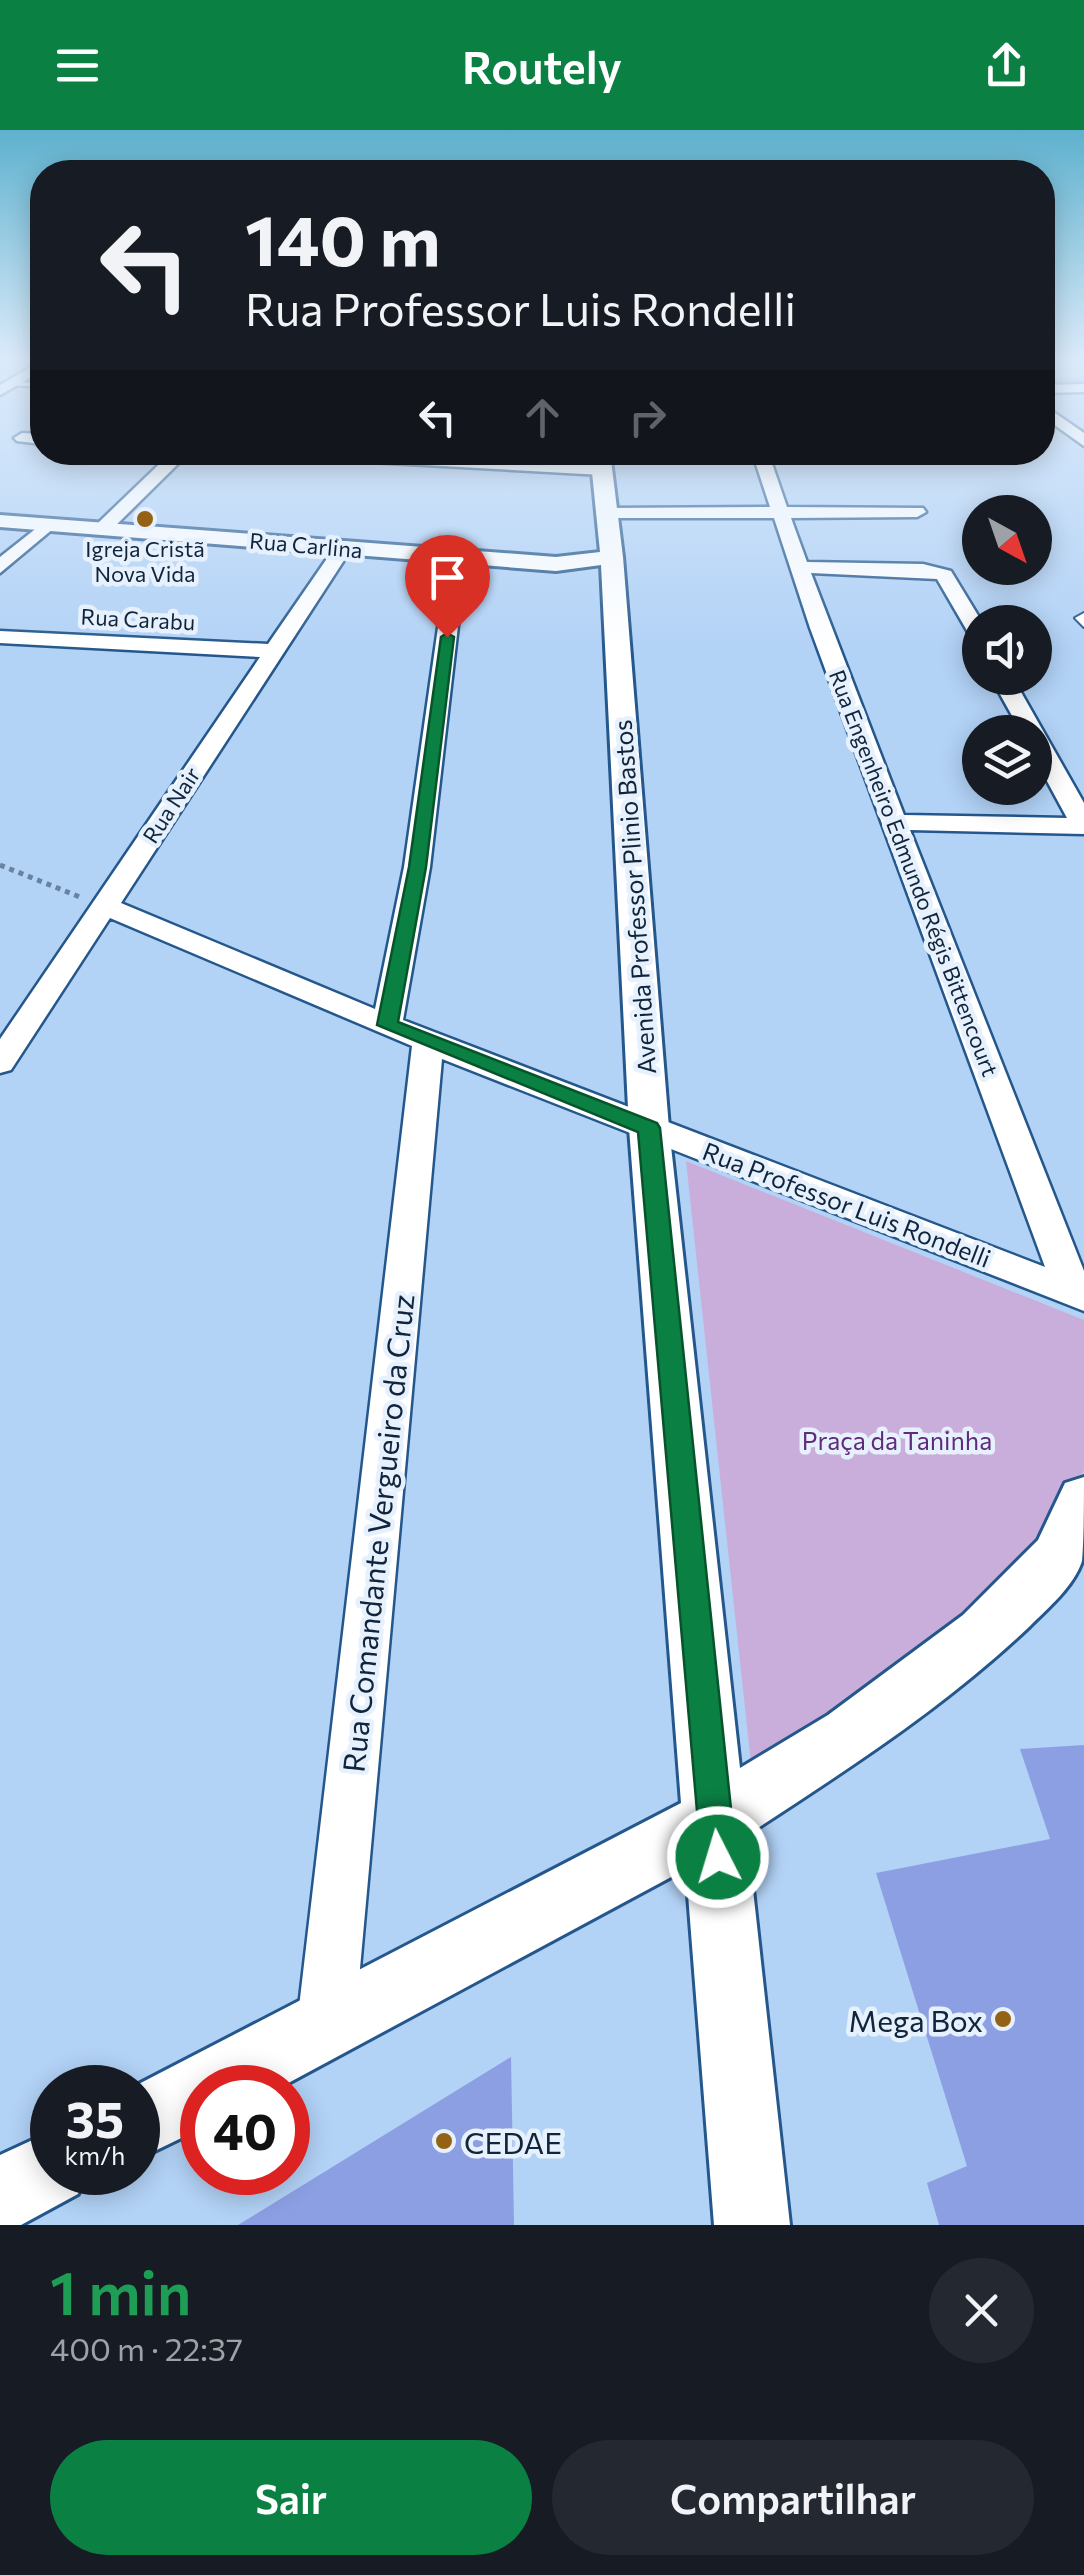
<!DOCTYPE html>
<html lang="pt">
<meta charset="utf-8">
<style>
:root{--surface:#171b24;--page:#242831;--text:#f1f3f6;--muted:#9ea1a6;--accent:#0b8043}
body{margin:0;font-family:Commissioner,sans-serif;background:var(--page);color:var(--text);height:100vh;display:flex;flex-direction:column;font-size:38px;white-space:nowrap}
*{box-sizing:border-box;margin:0}
p{font-size:32px;color:var(--muted)}
.icon{flex:none;width:55px;height:55px;fill:none;stroke:currentColor;stroke-width:2;stroke-linecap:round;stroke-linejoin:round}
.map{position:relative;height:2095px;overflow:hidden}
.side{display:flex;flex-direction:column;background:var(--surface);flex:1}
.side>*{flex:none}
.banner{position:absolute;left:30px;top:30px;width:1025px;height:305px;border-radius:40px;box-shadow:0 5px 25px #0003;background:#171b24;color:var(--text);overflow:hidden}
.needle{width:65px;rotate:140deg}
.buttons{position:absolute;left:962px;top:365px;display:grid;gap:20px}
.buttons a{display:grid;place-items:center;width:90px;height:90px;border-radius:50%;background:var(--surface);box-shadow:0 5px 25px #0003;font-size:50px}
.speed{position:absolute;left:30px;top:1935px;display:flex;gap:20px;font-size:50px;font-weight:700;text-align:center}
.speed>*{display:grid;place-content:center;width:130px;height:130px;border-radius:50%;background:var(--surface);box-shadow:0 5px 25px #0003;line-height:1}
.speed small{font-size:25px;font-weight:400}
.speed .limit{border:15px solid #d22;background:#fff;color:#111}
.pin{position:absolute;display:grid;place-items:center;width:85px;height:85px;color:#fff;margin:-102px -42px;border-radius:50% 50% 50% 0;rotate:-45deg;box-shadow:0 0 10px #0007}
.pin .icon{rotate:45deg}
.me{position:absolute;width:110px;margin:-55px;rotate:355deg;stroke-linejoin:round;filter:drop-shadow(0 0 8px #0008)}
.turn{display:flex;align-items:center;gap:35px;height:210px;padding:0 50px;font-size:45px}
.turn .icon{width:130px;height:130px;stroke-width:2.5}
.turn b{display:block;font-size:70px;line-height:85px}
.lanes{display:flex;align-items:center;height:95px;padding:0 50px;background:#0003;justify-content:center;gap:50px;direction:ltr}
.lanes .off{opacity:.35}
.round{display:grid;place-items:center;flex:none;width:105px;height:105px;border-radius:52px;background:var(--page)}
.summary{display:flex;align-items:center;justify-content:space-between;height:170px;padding:0 50px}
h1{font-size:60px;font-weight:600;line-height:75px;color:#1e9e55}
.button{display:flex;gap:20px;margin-top:auto;padding:20px 50px}
.button a{flex:1;height:115px;border-radius:60px;background:var(--accent);color:#fff;font-size:40px;font-weight:600;line-height:115px;text-align:center}
.button a+a{background:var(--page);color:var(--text)}
header{display:flex;justify-content:space-between;align-items:center;height:130px;padding:0 50px;background:var(--accent);color:#fff;font-size:45px;font-weight:600}
.map>svg:first-child{display:block}
.green{fill:#c9aedc}
.building{fill:#8c9fe3}
.lines{fill:none;stroke-linecap:round;stroke-linejoin:round}
.service-casing{stroke:#24578b;stroke-width:4}
.minor-casing{stroke:#24578b;stroke-width:5}
.tertiary-casing{stroke:#24578b;stroke-width:6}
.path{stroke:#6883a1;stroke-width:5;stroke-dasharray:5 5;stroke-linecap:butt}
.service{fill:#fff;fill-rule:evenodd}
.minor{fill:#fff;fill-rule:evenodd}
.tertiary{fill:#fff;fill-rule:evenodd}
.route{fill:#0b8043;stroke:#07532c;stroke-width:2.5}
.poi-dot{fill:#956215;stroke:#e6f1fd;stroke-width:4}
.labels{text-anchor:middle;dominant-baseline:central;stroke-width:9;stroke-linejoin:round;paint-order:stroke}
.far-street-label{font-size:22px;fill:#10253c;stroke:#e6f1fd}
.far-poi-label{font-size:22px;fill:#10253c;stroke:#e6f1fd}
.street-label{font-size:25px;fill:#10253c;stroke:#e6f1fd}
.park-label{font-size:25px;fill:#5f2b7b;stroke:#e6f1fd}
.near-street-label{font-size:30px;fill:#10253c;stroke:#e6f1fd}
.near-poi-label{font-size:30px;fill:#10253c;stroke:#e6f1fd;text-anchor:end}
</style>
<header><svg class="icon" aria-label="menu" viewBox="0 0 24 24"><path d="M4 6h16M4 12h16M4 18h16"/></svg>Routely<svg class="icon" aria-label="share" viewBox="0 0 24 24"><path d="M12 15V3M7 8l5-5 5 5M5 13v7h14v-7"/></svg></header>
<div class="map">
<svg width="1084" height="2095" viewBox="0 0 1084 2095">
<rect width="100%" height="100%" fill="#b2d2f6"/>
<path class="green" d="M686,1031L1084,1190V1340L1036,1439L753,1652Z"/>
<path class="building" d="M1084,247V253L1042,255V249Z
M411,322H477L476,329Z
M1084,1615V2095H939L927,2053L967,2036L876,1743L1050,1709L1020,1619Z
M511,1927L514,2095H238Z"/>
<g class="lines">
<g class="service-casing">
<path id="service" d="M10,252L42,253V257L8,255Z
M1084,483V497L1075,488Z"/>
</g>
<g class="minor-casing">
<path id="minor" d="M42,231V241L0,265V255Z
M1084,254V262L1042,263V255Z
M1042,274L1084,303V316L1042,286Z
M22,303L42,304V314L17,311L14,308Z
M172,322H190L109,402H97V394Z
M273,322H375L602,335L610,340L602,345L281,327Z
M752,322H768L787,377L923,378L926,382L917,387L791,388L807,432L923,434L951,441L982,492L980,513L973,511L937,449L811,443L904,685L1067,688L1035,629V602H1021L991,548H1013L1084,673V704L910,700L1084,1141V1181L442,929L355,1894L346,1914L326,1923L306,1914L297,1894L412,916L110,788L11,940L0,943V909L260,527L0,513V501L268,514L337,414H349L352,418L121,773L375,879L404,737L448,427L457,421L464,423L466,427L430,737L403,890L1045,1137L810,498L774,388H607L598,383L607,378L770,377Z
M48,389L57,394L54,398L0,443V427Z"/>
</g>
<g class="tertiary-casing">
<path id="tertiary" d="M590,322H610L623,427L669,998L740,1638L828,1585L963,1485L1038,1410L1065,1353L1084,1347C1084,1372 1084,1408 1082,1431C1074,1456 1048,1478 1030,1496C945,1577 845,1641 747,1705L790,2095H714L686,1739L279,1958H202V1998L138,2029V1958H131L681,1673L629,998L601,435L556,441L0,397V385L556,427L600,422Z
M52,2001V2042H87L78,2064L21,2095H0V2025Z"/>
</g>
<path class="path" d="M0,735L80,767"/>
<use href="#service" class="service"/>
<use href="#minor" class="minor"/>
<use href="#tertiary" class="tertiary"/>
</g>
<linearGradient id="sky" x2="0" y2="1"><stop stop-color="#5eb1ce"/><stop offset="0.44" stop-color="#dcebfb"/><stop offset="1" stop-color="#dcebfb" stop-opacity="0"/></linearGradient>
<rect width="1084" height="522" fill="url(#sky)"/>
<path class="route" d="M447,503L454,507L426,737L398,892L657,993L660,998L736,1727L731,1739L718,1744L706,1739L701,1727L638,1002L377,895L409,737L441,507Z"/>
<g class="poi-dot">
<circle cx="145" cy="389" r="10"/>
<circle cx="1003" cy="1889" r="10"/>
<circle cx="444" cy="2011" r="10"/>
</g>
<g class="labels">
<g class="far-street-label">
<text transform="translate(306 415) rotate(5)">Rua Carlina</text>
<text transform="translate(138 489) rotate(3)">Rua Carabu</text>
<text transform="translate(171 675) rotate(-57)">Rua Nair</text>
<text transform="translate(914 743) rotate(69)">Rua Engenheiro Edmundo Régis Bittencourt</text>
</g>
<g class="far-poi-label">
<text x="145" y="418">Igreja Cristã<tspan x="145" dy="25">Nova Vida</tspan></text>
</g>
<g class="street-label">
<text transform="translate(634 767) rotate(-94)">Avenida Professor Plinio Bastos</text>
<text transform="translate(847 1074) rotate(21)">Rua Professor Luis Rondelli</text>
</g>
<g class="park-label">
<text x="897" y="1310">Praça da Taninha</text>
</g>
<g class="near-street-label">
<text transform="translate(377 1403) rotate(-84)">Rua Comandante Vergueiro da Cruz</text>
</g>
<g class="near-poi-label">
<text x="983" y="1889">Mega Box</text>
<text x="464" y="2011" text-anchor="start">CEDAE</text>
</g>
</g>
</svg>
<div class="buttons">
<a><svg class="needle" viewBox="-14 -14 28 28"><path d="M0-13l5 13h-10z" fill="#e53935"/><path d="M0 13l5-13h-10z" fill="#9ea1a6"/></svg></a>
<a><svg class="icon" aria-label="sound" viewBox="0 0 24 24"><path d="M4 9h4l5-4v14l-5-4H4zM17 9q2 3 0 6"/></svg></a>
<a><svg class="icon" aria-label="layers" viewBox="0 0 24 24"><path d="M12 4l9 5-9 5-9-5zM3 14l9 5 9-5"/></svg></a>
</div>
<div class="speed"><div>35<small>km/h</small></div><div class="limit">40</div></div>
<div class="pin" style="left:447px;top:507px;background:#d93025"><svg class="icon" aria-label="arrive" viewBox="0 0 24 24"><path d="M6 21V4h12l-3 4 3 4H6"/></svg></div>
<svg class="me" style="left:718px;top:1727px" viewBox="-20 -20 40 40"><circle r="17" fill="#0b8043" stroke="#fff" stroke-width="3"/><path d="M0-11L8 9 0 5-8 9z" fill="#fff"/></svg>
<div class="banner">
<div class="turn"><svg class="icon" aria-label="left" viewBox="0 0 24 24"><path d="M17 20v-9H6M10 6l-5 5 5 5"/></svg><div><b>140 m</b>Rua Professor Luis Rondelli</div></div>
<div class="lanes"><svg class="icon" aria-label="left" viewBox="0 0 24 24"><path d="M17 20v-9H6M10 6l-5 5 5 5"/></svg><svg class="icon off" aria-label="ahead" viewBox="0 0 24 24"><path d="M12 20V5M6 11l6-6 6 6"/></svg><svg class="icon off" aria-label="right" viewBox="0 0 24 24"><path d="M7 20v-9h11M14 6l5 5-5 5"/></svg></div>
</div>
</div>
<section class="side">
<div class="summary"><div><h1>1 min</h1><p>400 m · 22:37</p></div><a class="round"><svg class="icon" aria-label="close" viewBox="0 0 24 24"><path d="M6 6l12 12M18 6L6 18"/></svg></a></div>
<div class="button"><a>Sair</a><a>Compartilhar</a></div>
</section>
